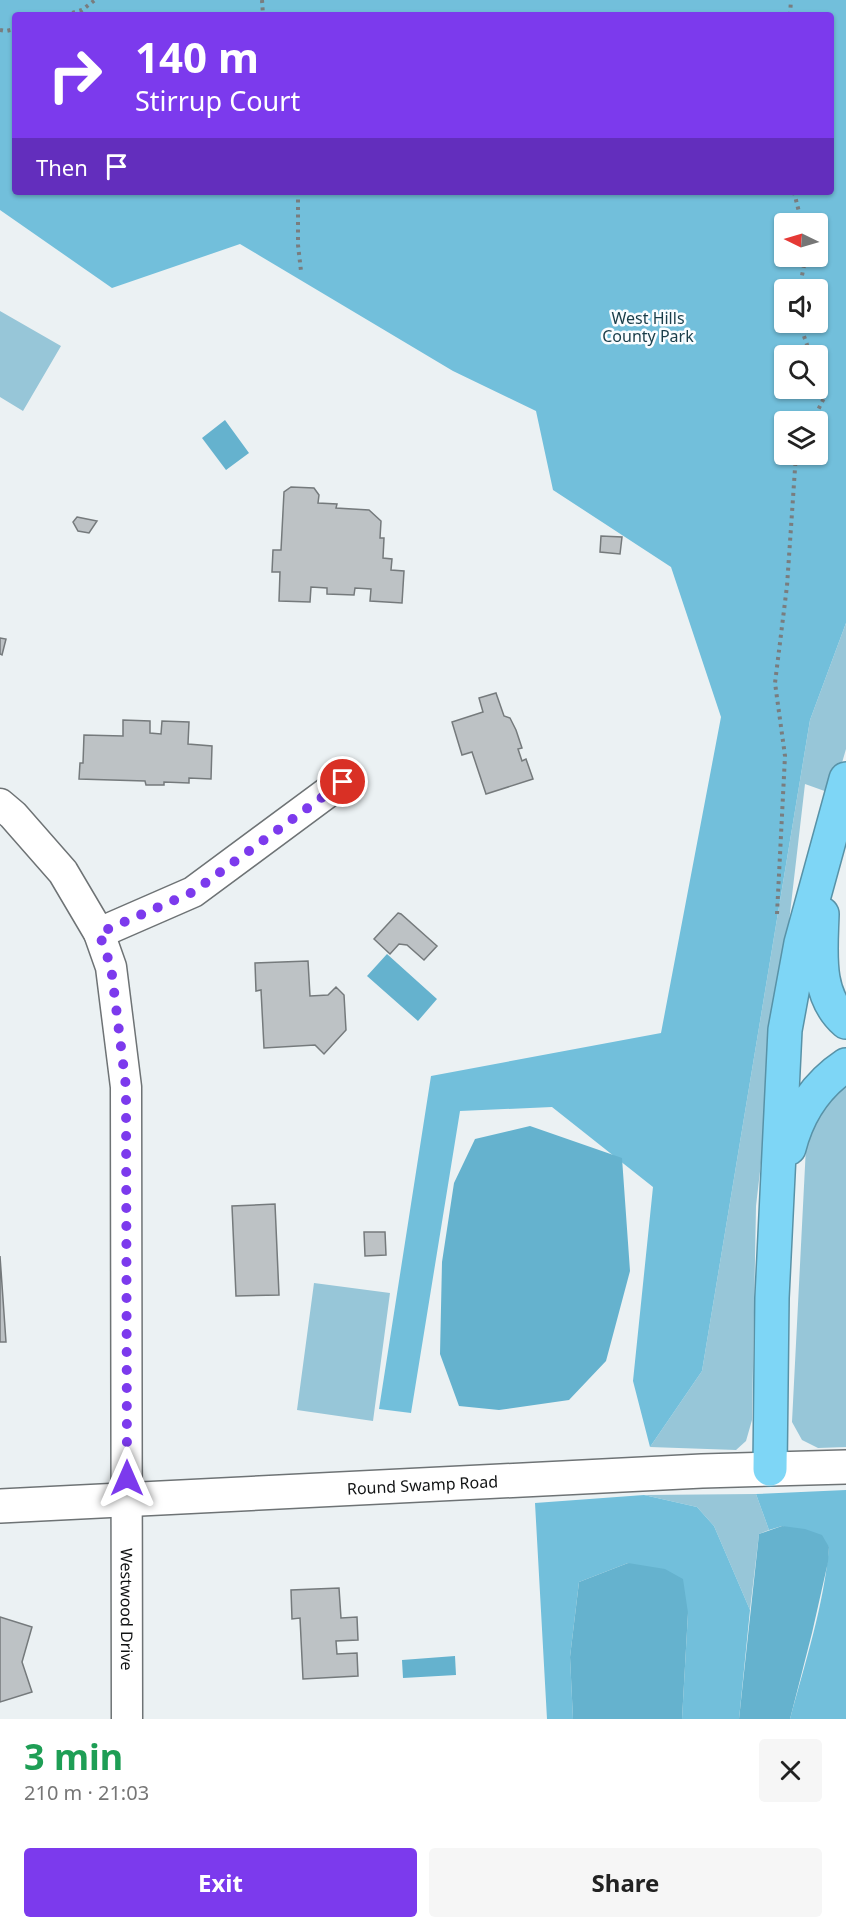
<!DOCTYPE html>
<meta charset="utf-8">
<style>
:root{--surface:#fff;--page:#f6f6f6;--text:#222;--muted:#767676;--accent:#7c3aed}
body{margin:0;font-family:"Noto Sans",sans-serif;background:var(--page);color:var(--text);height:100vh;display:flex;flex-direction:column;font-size:22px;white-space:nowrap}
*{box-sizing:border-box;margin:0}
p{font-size:20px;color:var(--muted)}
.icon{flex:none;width:33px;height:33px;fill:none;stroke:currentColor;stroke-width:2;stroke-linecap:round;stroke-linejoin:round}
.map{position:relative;height:1719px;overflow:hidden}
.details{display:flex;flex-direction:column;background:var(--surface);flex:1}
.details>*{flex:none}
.top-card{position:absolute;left:12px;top:12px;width:822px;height:183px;border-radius:6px;box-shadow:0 2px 4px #0004;background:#7c3aed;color:#fff;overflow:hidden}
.needle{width:39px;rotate:275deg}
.tools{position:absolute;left:774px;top:213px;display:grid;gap:12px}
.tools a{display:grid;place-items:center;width:54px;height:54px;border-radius:6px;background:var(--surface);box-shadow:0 2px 4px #0004;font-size:30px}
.pin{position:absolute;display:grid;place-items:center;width:51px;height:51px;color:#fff;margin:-26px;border:3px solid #fff;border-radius:50%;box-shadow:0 2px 6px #0007}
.me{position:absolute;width:66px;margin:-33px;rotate:0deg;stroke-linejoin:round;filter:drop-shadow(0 0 4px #0008)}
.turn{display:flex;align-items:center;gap:21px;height:126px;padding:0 24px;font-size:27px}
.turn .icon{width:78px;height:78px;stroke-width:2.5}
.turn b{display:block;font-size:42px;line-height:51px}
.then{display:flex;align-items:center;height:57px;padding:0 24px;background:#0003;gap:12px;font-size:22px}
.round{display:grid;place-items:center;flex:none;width:63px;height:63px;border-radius:6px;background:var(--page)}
.overview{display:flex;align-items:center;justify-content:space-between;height:102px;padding:0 24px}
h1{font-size:36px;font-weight:700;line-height:45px;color:#1e9e55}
.button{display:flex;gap:12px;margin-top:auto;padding:12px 24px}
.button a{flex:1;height:69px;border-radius:6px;background:var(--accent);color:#fff;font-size:24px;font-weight:700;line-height:69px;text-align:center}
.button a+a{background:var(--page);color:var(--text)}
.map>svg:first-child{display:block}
.green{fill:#97c6d8}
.forest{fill:#72bfdb;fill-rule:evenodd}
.water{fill:#65b2ce}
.building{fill:#bdc2c5;stroke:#757a7c;stroke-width:1.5}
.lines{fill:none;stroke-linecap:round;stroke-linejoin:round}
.minor-casing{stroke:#6e7375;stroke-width:33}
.tertiary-casing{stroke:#6e7375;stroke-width:36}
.motorway-casing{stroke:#5892a7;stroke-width:36}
.path{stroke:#797d7f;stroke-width:4;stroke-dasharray:3 4.5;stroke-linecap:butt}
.minor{stroke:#fff;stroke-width:30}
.tertiary{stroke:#fff;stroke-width:33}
.motorway{stroke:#7ed6f6;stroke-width:33}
.route{stroke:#7c3aed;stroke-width:10;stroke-dasharray:0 18}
.labels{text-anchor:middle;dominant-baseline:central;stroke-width:5;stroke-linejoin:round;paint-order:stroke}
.park-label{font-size:16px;fill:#193d49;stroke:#fafdff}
.street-label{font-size:16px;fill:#111314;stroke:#fafdff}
</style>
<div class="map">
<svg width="846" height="1719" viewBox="0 0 846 1719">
<rect width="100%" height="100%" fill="#ebf1f3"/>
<path class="green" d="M0,311L61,346L23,411L0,397Z
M846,623V749L833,794L805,784L756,1206L752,1420L746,1441L736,1450L650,1447L702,1371L810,720Z
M846,1078V1447L818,1448L802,1440L792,1422L807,1127Z
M314,1283L390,1293L373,1421L297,1410Z
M756,1494L769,1530L759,1534L750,1610L714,1526L697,1507L644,1495Z"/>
<path class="forest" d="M0,0H846V623L810,720L702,1371L650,1447L633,1381L653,1187L552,1107L460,1111L411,1413L379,1409L431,1076L661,1033L721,717L671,567L553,490L536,411L453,371L240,244L112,288L0,210ZM15,15H831V192H15ZM784,224H818V256H784ZM784,290H818V322H784ZM784,356H818V388H784ZM784,422H818V454H784Z
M846,1490V1719H790C805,1663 824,1605 829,1547L782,1526L769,1530L756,1494Z
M644,1495L697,1507L714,1526L750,1610L739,1719H682L688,1613L628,1563L579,1582L570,1657L573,1719H547L535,1503Z"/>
<path class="water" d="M225,420L249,453L226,470L202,438Z
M387,954L437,999L418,1021L367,976Z
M530,1126L622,1158L630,1271L606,1361L569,1400L499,1410L459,1406L440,1354L442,1262L454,1183L475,1139Z
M782,1526L805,1529L822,1535L829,1547L828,1562L812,1633L790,1719H739L759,1534Z
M628,1563L665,1569L683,1579L688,1613L682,1719H573L570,1657L579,1582Z
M455,1656L456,1675L403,1678L402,1660Z"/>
<path class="building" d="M291,487L314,488L319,495L318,503L337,504L336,508L369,510L381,521L380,538H384L383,558L392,559L391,570L404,571L402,603L370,601L371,589L355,588L354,595L327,594V588L311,587L310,602L279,601L280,572H272L273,550H281L284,492Z
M77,517L97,521L89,533L78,531L73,522Z
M601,536L622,537L620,554L600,552Z
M0,638L6,639L2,655L0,654Z
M496,693L504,716L510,718L516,730L522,748L518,749L522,761L526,759L533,779L486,794L472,752L462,755L452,722L483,712L479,698Z
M123,720L150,721V733L161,734L162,721L189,722L188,744L212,746L211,779L189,778V783L164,782V785H146L145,781L79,779L80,763H83L84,735L123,736Z
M398,913L401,914L437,946L424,960L407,945L399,944L390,954L374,939Z
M308,961L310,996L328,995L336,987L344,995L346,1030L324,1054L315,1045L264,1048L261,990L256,991L255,963Z
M275,1204L279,1295L236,1296L232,1206Z
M364,1232H385L386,1255L365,1256Z
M0,1256L6,1342H0Z
M339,1588L341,1618L357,1617L358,1640L336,1641L337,1654L357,1653L358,1676L303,1679L300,1618L292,1619L291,1590Z
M0,1617L32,1627L22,1662L32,1692L0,1702Z"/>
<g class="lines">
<g class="minor-casing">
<g id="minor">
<path id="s1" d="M0,804L13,815L63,872L99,933L111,967L126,1087L127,1719"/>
<path d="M99,933L193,892L343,781"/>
</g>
</g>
<g class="tertiary-casing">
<g id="tertiary">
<path id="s2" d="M0,1506L702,1471L846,1467"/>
</g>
</g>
<g class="motorway-casing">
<path id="motorway" d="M822,914C821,951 815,995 846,1022
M789,1148C798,1112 816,1085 846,1065
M770,1469L772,1298L785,1030L801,943L846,779"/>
</g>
<path class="path" d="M262,0L263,15
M65,15L82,10L95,0
M790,15L791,0
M0,30L6,31L15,29
M298,192V245L301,271
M794,192L802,224
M799,290L806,256
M799,322L811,356
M812,422L825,396L818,375
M777,914L785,756L775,683L787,586L796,454"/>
<use href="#minor" class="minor"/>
<use href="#tertiary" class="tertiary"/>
<use href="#motorway" class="motorway"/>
</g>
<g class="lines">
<path class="route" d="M127,1478L126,1087L111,967L99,933L193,892L343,782"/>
</g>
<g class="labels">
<g class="park-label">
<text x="648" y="318">West Hills<tspan x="648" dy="18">County Park</tspan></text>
</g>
<g class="street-label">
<text stroke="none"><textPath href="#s2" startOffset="423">Round Swamp Road</textPath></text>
<text stroke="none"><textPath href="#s1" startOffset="843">Westwood Drive</textPath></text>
</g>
</g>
</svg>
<div class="tools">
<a><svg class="needle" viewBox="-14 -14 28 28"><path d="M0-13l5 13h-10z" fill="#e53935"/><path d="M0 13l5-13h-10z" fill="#767676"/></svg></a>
<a><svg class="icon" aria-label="sound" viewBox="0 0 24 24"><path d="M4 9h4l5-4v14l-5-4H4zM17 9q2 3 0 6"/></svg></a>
<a><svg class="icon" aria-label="search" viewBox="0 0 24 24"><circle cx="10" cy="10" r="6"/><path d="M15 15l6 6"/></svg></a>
<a><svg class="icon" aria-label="layers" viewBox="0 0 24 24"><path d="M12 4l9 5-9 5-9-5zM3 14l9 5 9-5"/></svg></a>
</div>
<div class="pin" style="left:343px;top:782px;background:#d93025"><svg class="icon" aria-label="arrive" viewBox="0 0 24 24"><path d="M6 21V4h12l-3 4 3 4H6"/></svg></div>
<svg class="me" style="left:127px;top:1478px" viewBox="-20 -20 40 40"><path d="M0-17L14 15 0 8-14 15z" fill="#7c3aed" stroke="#fff" stroke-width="4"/></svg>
<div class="top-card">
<div class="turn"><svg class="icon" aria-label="right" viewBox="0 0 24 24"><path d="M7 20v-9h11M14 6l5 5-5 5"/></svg><div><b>140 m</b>Stirrup Court</div></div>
<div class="then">Then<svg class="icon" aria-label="arrive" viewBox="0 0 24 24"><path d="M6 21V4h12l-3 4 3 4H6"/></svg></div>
</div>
</div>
<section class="details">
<div class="overview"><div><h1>3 min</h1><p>210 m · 21:03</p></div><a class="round"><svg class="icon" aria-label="close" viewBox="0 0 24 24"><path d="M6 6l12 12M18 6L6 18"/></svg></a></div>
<div class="button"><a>Exit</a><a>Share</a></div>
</section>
